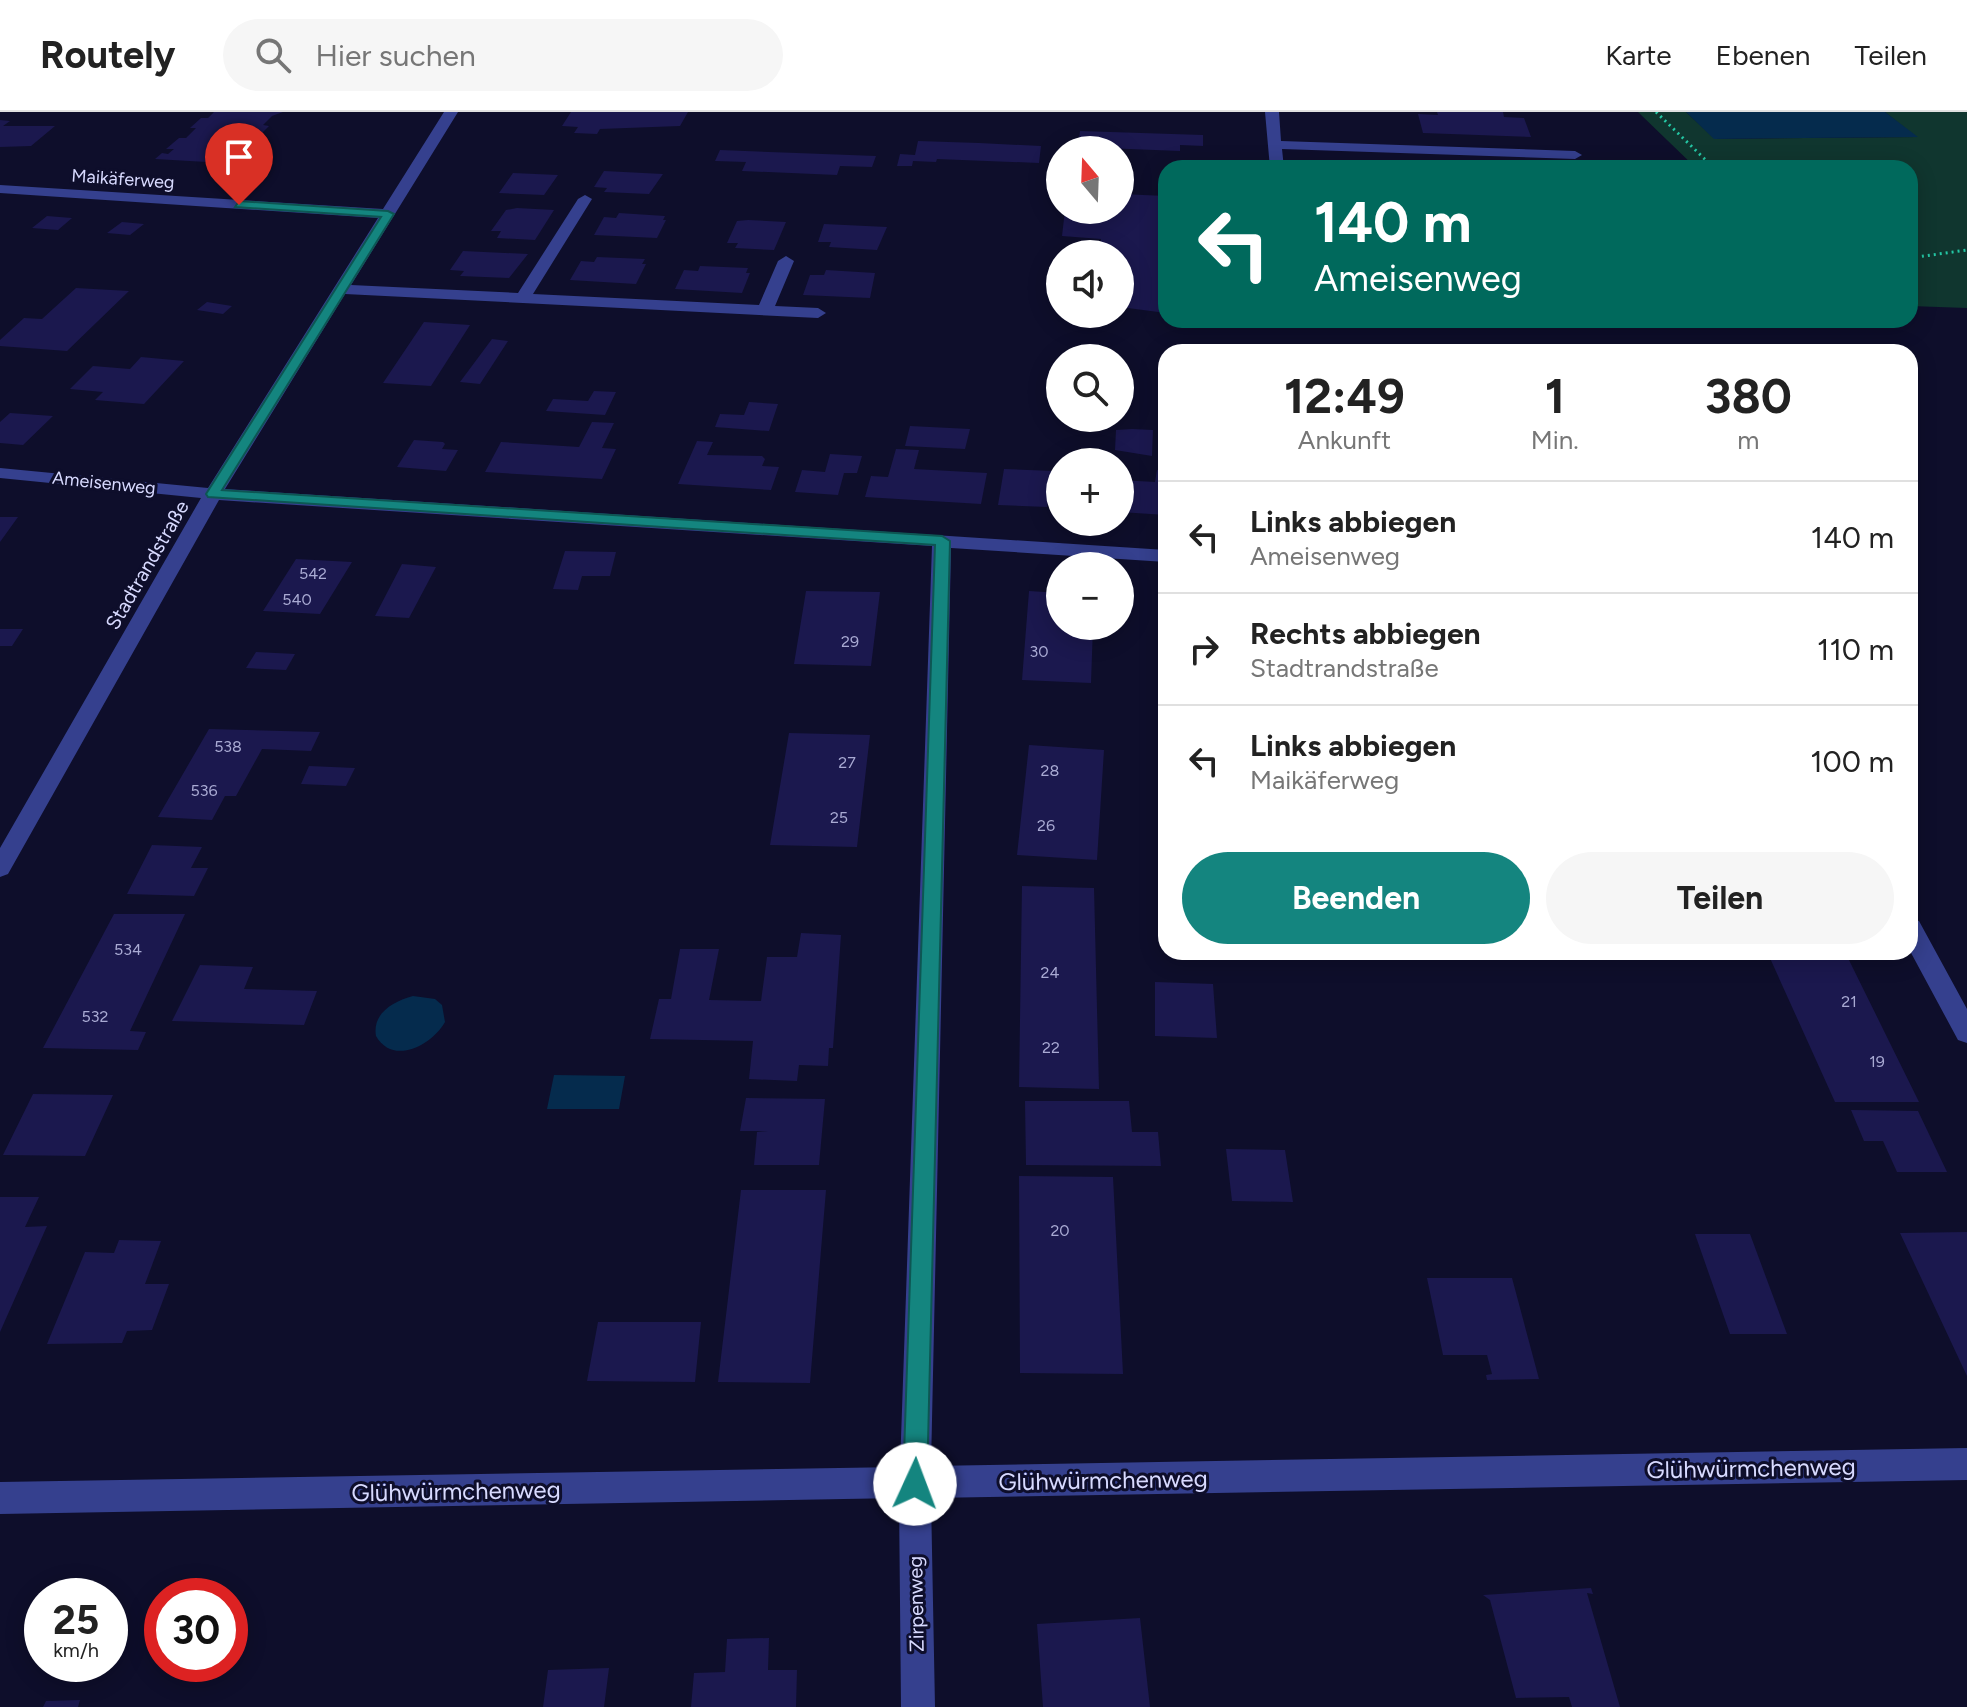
<!DOCTYPE html>
<html lang="de">
<meta charset="utf-8">
<style>
:root{--surface:#fff;--page:#f6f6f6;--text:#222;--muted:#767676;--line:#e0e0e0;--accent:#14857f}
body{margin:0;font-family:Figtree,sans-serif;background:var(--page);color:var(--text);height:100vh;display:flex;flex-direction:column;font-size:30px;white-space:nowrap}
*{box-sizing:border-box;margin:0}
p{font-size:26px;color:var(--muted)}
.icon{flex:none;width:44px;height:44px;fill:none;stroke:currentColor;stroke-width:2;stroke-linecap:round;stroke-linejoin:round}
.map{position:relative;flex:1;overflow:hidden}
.drawer{position:absolute;left:1158px;top:232px;width:760px;height:616px;display:flex;flex-direction:column;background:var(--surface);border-radius:24px;box-shadow:0 4px 20px #0003}
.drawer>*{flex:none}
.banner{position:absolute;left:1158px;top:48px;width:760px;height:168px;border-radius:24px;box-shadow:0 4px 20px #0003;background:#00695c;color:#fff;overflow:hidden}
.needle{width:52px;rotate:341deg}
.fabs{position:absolute;left:1046px;top:24px;display:grid;gap:16px}
.fabs a{display:grid;place-items:center;width:88px;height:88px;border-radius:50%;background:var(--surface);box-shadow:0 4px 20px #0003;font-size:40px}
.speed{position:absolute;left:24px;top:1466px;display:flex;gap:16px;font-size:40px;font-weight:700;text-align:center}
.speed>*{display:grid;place-content:center;width:104px;height:104px;border-radius:50%;background:var(--surface);box-shadow:0 4px 20px #0003;line-height:1}
.speed small{font-size:20px;font-weight:400}
.speed .limit{border:12px solid #d22;background:#fff;color:#111}
.pin{position:absolute;display:grid;place-items:center;width:68px;height:68px;color:#fff;margin:-82px -34px;border-radius:50% 50% 50% 0;rotate:-45deg;box-shadow:0 0 8px #0007}
.pin .icon{rotate:45deg}
.me{position:absolute;width:88px;margin:-44px;rotate:2deg;stroke-linejoin:round;filter:drop-shadow(0 0 6px #0008)}
.turn{display:flex;align-items:center;gap:28px;height:168px;padding:0 24px;font-size:36px}
.turn .icon{width:104px;height:104px;stroke-width:2.5}
.turn b{display:block;font-size:56px;line-height:68px}
.eta{display:flex;justify-content:space-evenly;align-items:center;height:136px;text-align:center}
.eta b{font-size:48px;font-weight:700;line-height:56px}
.primary-button{display:flex;gap:16px;margin-top:auto;padding:16px 24px}
.primary-button a{flex:1;height:92px;border-radius:48px;background:var(--accent);color:#fff;font-size:32px;font-weight:700;line-height:92px;text-align:center}
.primary-button a+a{background:var(--page);color:var(--text)}
ul{padding:0;list-style:none}
li{display:flex;align-items:center;gap:24px;height:112px;padding:0 24px;border-top:2px solid var(--line)}
li div{flex:1}
li b{display:block;font-size:30px}
li em{font-style:normal}
header{display:flex;align-items:center;gap:48px;box-sizing:border-box;height:112px;padding:0 40px;background:var(--surface);border-bottom:2px solid var(--line)}
header strong{font-size:38px}
nav{display:flex;gap:44px;margin-inline-start:auto;font-size:28px}
.search{width:560px;height:72px;background:var(--page);display:flex;align-items:center;gap:20px;box-sizing:border-box;padding:0 28px;border-radius:44px;color:var(--muted);font-size:30px}
.map>svg:first-child{display:block}
.green{fill:#10362f}
.water{fill:#052b4d}
.building{fill:#1b184e}
.lines{fill:none;stroke-linecap:round;stroke-linejoin:round}
.path{stroke:#24c7a4;stroke-width:3;stroke-dasharray:2 4;stroke-linecap:butt}
.minor{fill:#35408e;fill-rule:evenodd}
.route{fill:#14857f;stroke:#0d5653;stroke-width:2}
.labels{text-anchor:middle;dominant-baseline:central;stroke-width:6;stroke-linejoin:round;paint-order:stroke}
.number-label{font-size:16px;fill:#a9aad3}
.far-street-label{font-size:18px;fill:#d8daff;stroke:#0e0e2b}
.street-label{font-size:20px;fill:#d8daff;stroke:#0e0e2b}
.near-street-label{font-size:24px;fill:#d8daff;stroke:#0e0e2b}
</style>
<header>
<strong>Routely</strong>
<div class="search"><svg class="icon" aria-label="search" viewBox="0 0 24 24"><circle cx="10" cy="10" r="6"/><path d="M15 15l6 6"/></svg>Hier suchen</div>
<nav><a>Karte</a><a>Ebenen</a><a>Teilen</a></nav>
</header>
<div class="map">
<svg width="1967" height="1595" viewBox="0 0 1967 1595">
<rect width="100%" height="100%" fill="#0e0e2b"/>
<path class="green" d="M1638,0H1686L1715,27L1916,25L1885,0H1967V196L1910,194V56H1696Z"/>
<path class="water" d="M1686,0H1885L1918,25L1714,27Z
M413,884L435,887L442,893L445,910C432,933 393,954 376,924C372,901 394,889 413,884Z
M554,963L625,964L619,997H547Z"/>
<path class="building" d="M214,0H283L272,4L263,13L269,14L258,25L252,24L236,46L224,51L155,47L162,41L168,42L174,37H166L179,26H186L196,16H190L201,6H208Z
M571,0H688L680,14L600,17L597,22L574,21L578,15L562,14Z
M1437,0H1503L1504,5L1524,6L1531,25L1423,21L1418,2L1438,3Z
M0,8L10,9L3,14H55L31,34L0,35Z
M1080,19L1203,23V34L1180,33V39L1078,35Z
M918,29L979,31L1041,34L1039,51L937,47L936,50L913,49L912,54H897L900,42L915,43Z
M720,38L797,41L876,44L872,55L840,54L837,63L742,59L746,50L715,49Z
M604,59L663,62L649,82L604,80L607,76L594,75Z
M513,61L558,63L544,83L499,81Z
M1121,82L1166,84V201L1120,195V142H1069L1070,134L1100,136L1101,127L1062,124L1065,98H1120Z
M517,96L554,98L535,128L497,126L501,119H491L506,98Z
M619,101L665,104L663,108H666L657,126L594,123L604,105L616,106Z
M47,104L72,106L58,118L32,116Z
M748,108L786,110L774,138L735,136L738,131H727L737,109Z
M122,110L144,112L130,123L107,121Z
M824,112L887,115L877,138L829,135L831,130H818Z
M463,139L528,142L509,166L460,164L464,159L450,158Z
M597,145L645,147L642,152H646L636,172L570,168L581,149L594,150Z
M700,154L748,156L746,161H750L742,181L675,177L684,158L698,159Z
M826,158L875,161L870,186L803,183L810,163H824Z
M76,176L129,179L67,239L0,234V228L24,206L42,207Z
M207,190L232,194L223,202L197,198Z
M1372,208H1461L1463,215L1372,210Z
M424,210L470,213L431,274L383,271Z
M492,227L508,229L480,272L460,270Z
M141,245L184,249L144,292L95,288L103,280L70,277L93,254L130,257Z
M594,279L616,280L605,303L546,299L553,287L588,289Z
M749,290L778,292L769,319L715,315L720,302L744,303Z
M10,301L53,304L23,333L0,331V310Z
M592,310L614,311L602,336L616,337L602,367L485,360L501,330L579,335Z
M910,314L970,317L965,337L905,334Z
M1132,317L1153,318L1152,344L1115,338L1116,318Z
M414,328L443,330L445,332L442,337L458,338L446,359L397,355Z
M697,329L713,330L707,343L762,344L765,347L762,354L779,355L771,378L678,372Z
M896,337L919,338L914,357L987,361L981,392L865,385L871,364L888,365Z
M830,342L862,344L857,361H844L838,383L795,380L802,358L825,360Z
M1004,357L1053,359L1047,395L998,393Z
M1157,358L1166,359V403L1120,400V368L1155,370Z
M0,405H18L0,430Z
M565,439L616,440L610,464H582L578,478L553,477Z
M296,447L352,450L320,502L263,499Z
M402,452L436,455L409,506L375,504Z
M806,479L880,480L871,554L794,552Z
M1029,479L1060,481V514H1093L1091,571L1022,568Z
M0,517H23L12,534H0Z
M256,540L295,542L286,558L246,556Z
M209,617L320,620L311,639L262,637L236,684H225L212,708L158,705Z
M789,621L870,623L857,735L770,733Z
M1029,633L1104,638L1097,748L1017,743Z
M309,654L355,656L346,674L301,672Z
M152,733L202,735L191,756H208L194,784L127,782Z
M1022,774L1094,776L1099,977L1019,975Z
M114,802H185L130,919L146,920L138,938L43,936Z
M801,821L841,823L833,936H829L828,954L799,953L797,969L749,967L753,929L650,927L659,887H671L680,837H719L709,888L761,889L767,845H797Z
M1846,842L1919,990H1835L1769,844Z
M200,853L253,855L244,877L317,879L304,913L172,909Z
M1155,870L1213,872L1217,926L1155,924Z
M33,982L113,983L85,1044L3,1043Z
M746,986L825,987L819,1053H754L757,1020L768,1019H740Z
M1025,989H1129L1132,1020H1158L1161,1054L1026,1053Z
M1851,998L1918,999L1947,1060H1897L1883,1029H1864Z
M1226,1037L1285,1038L1293,1090L1232,1089Z
M1019,1064L1113,1065L1123,1262L1020,1261Z
M741,1078H826L810,1271L718,1270Z
M0,1085H39L25,1115L47,1114L0,1220Z
M1967,1120V1264L1900,1121Z
M1695,1122H1750L1787,1222H1730Z
M119,1128L161,1129L145,1172H169L152,1218L127,1219L122,1231L47,1232L85,1140L114,1141Z
M1427,1166H1512L1539,1267L1487,1268L1486,1263L1492,1262L1487,1243H1443Z
M598,1210H701L695,1270L587,1269Z
M1591,1476L1593,1482L1587,1481L1620,1595H1572L1569,1585L1516,1586L1490,1488L1483,1483Z
M1140,1506L1150,1595H1043L1037,1512Z
M769,1526L768,1558H797L796,1595H691L694,1561L725,1560L727,1527Z
M609,1556L604,1595H543L548,1558Z
M80,1588L78,1595H43L46,1589Z"/>
<g class="lines">
<path class="path" d="M1656,0L1714,56
M1910,146L1967,138"/>
<path class="minor" d="M444,0H458L351,173L518,181L578,87L585,83L592,87L533,182L759,193L778,149L786,144L794,149L775,194L818,196L826,201L818,206L345,182L225,377L1166,438V450L951,436L931,1354L1967,1336V1368L931,1386L935,1595H901L899,1386L0,1402V1370L900,1355L932,434L219,388L8,762L0,765V736L201,386L0,366V356L208,376L378,106L0,81V73L383,97Z
M1265,0H1279L1281,29L1575,39L1582,43L1575,47L1282,37L1284,56H1270Z
M1910,807L1919,809L1967,897V931L1958,928L1910,839Z"/>
</g>
<path class="route" d="M239,89L388,99L394,102L222,378L942,424L950,429L927,1372L924,1380L915,1384L906,1380L903,1372L935,433L208,385L206,382L381,105L235,95Z"/>
<g class="labels">
<g class="number-label">
<text x="313" y="461">542</text>
<text x="297" y="487">540</text>
<text x="850" y="529">29</text>
<text x="1039" y="539">30</text>
<text x="228" y="634">538</text>
<text x="847" y="650">27</text>
<text x="1050" y="658">28</text>
<text x="204" y="678">536</text>
<text x="839" y="705">25</text>
<text x="1046" y="713">26</text>
<text x="128" y="837">534</text>
<text x="1050" y="860">24</text>
<text x="1849" y="889">21</text>
<text x="95" y="904">532</text>
<text x="1051" y="935">22</text>
<text x="1877" y="949">19</text>
<text x="1060" y="1118">20</text>
</g>
<g class="far-street-label">
<text transform="translate(123 67) rotate(4)">Maikäferweg</text>
<text transform="translate(104 371) rotate(6)">Ameisenweg</text>
</g>
<g class="street-label">
<text transform="translate(147 453) rotate(-60)">Stadtrandstraße</text>
<text transform="translate(916 1492) rotate(-91)">Zirpenweg</text>
</g>
<g class="near-street-label">
<text transform="translate(1751 1356) rotate(-1)">Glühwürmchenweg</text>
<text transform="translate(1103 1368) rotate(-1)">Glühwürmchenweg</text>
<text transform="translate(456 1379) rotate(-1)">Glühwürmchenweg</text>
</g>
</g>
</svg>
<div class="fabs">
<a><svg class="needle" viewBox="-14 -14 28 28"><path d="M0-13l5 13h-10z" fill="#e53935"/><path d="M0 13l5-13h-10z" fill="#767676"/></svg></a>
<a><svg class="icon" aria-label="sound" viewBox="0 0 24 24"><path d="M4 9h4l5-4v14l-5-4H4zM17 9q2 3 0 6"/></svg></a>
<a><svg class="icon" aria-label="search" viewBox="0 0 24 24"><circle cx="10" cy="10" r="6"/><path d="M15 15l6 6"/></svg></a>
<a>+</a>
<a>−</a>
</div>
<div class="speed"><div>25<small>km/h</small></div><div class="limit">30</div></div>
<div class="pin" style="left:239px;top:93px;background:#d93025"><svg class="icon" aria-label="arrive" viewBox="0 0 24 24"><path d="M6 21V4h12l-3 4 3 4H6"/></svg></div>
<svg class="me" style="left:915px;top:1372px" viewBox="-20 -20 40 40"><circle r="19" fill="#fff"/><path d="M0-13L10 11 0 6-10 11z" fill="#14857f"/></svg>
<div class="banner">
<div class="turn"><svg class="icon" aria-label="left" viewBox="0 0 24 24"><path d="M17 20v-9H6M10 6l-5 5 5 5"/></svg><div><b>140 m</b>Ameisenweg</div></div>
</div>
<section class="drawer">
<div class="eta">
<div><b>12:49</b><p>Ankunft</p></div>
<div><b>1</b><p>Min.</p></div>
<div><b>380</b><p>m</p></div>
</div>
<ul>
<li><svg class="icon" aria-label="left" viewBox="0 0 24 24"><path d="M17 20v-9H6M10 6l-5 5 5 5"/></svg><div><b>Links abbiegen</b><p>Ameisenweg</p></div><em>140 m</em></li>
<li><svg class="icon" aria-label="right" viewBox="0 0 24 24"><path d="M7 20v-9h11M14 6l5 5-5 5"/></svg><div><b>Rechts abbiegen</b><p>Stadtrandstraße</p></div><em>110 m</em></li>
<li><svg class="icon" aria-label="left" viewBox="0 0 24 24"><path d="M17 20v-9H6M10 6l-5 5 5 5"/></svg><div><b>Links abbiegen</b><p>Maikäferweg</p></div><em>100 m</em></li>
</ul>
<div class="primary-button"><a>Beenden</a><a>Teilen</a></div>
</section>
</div>
